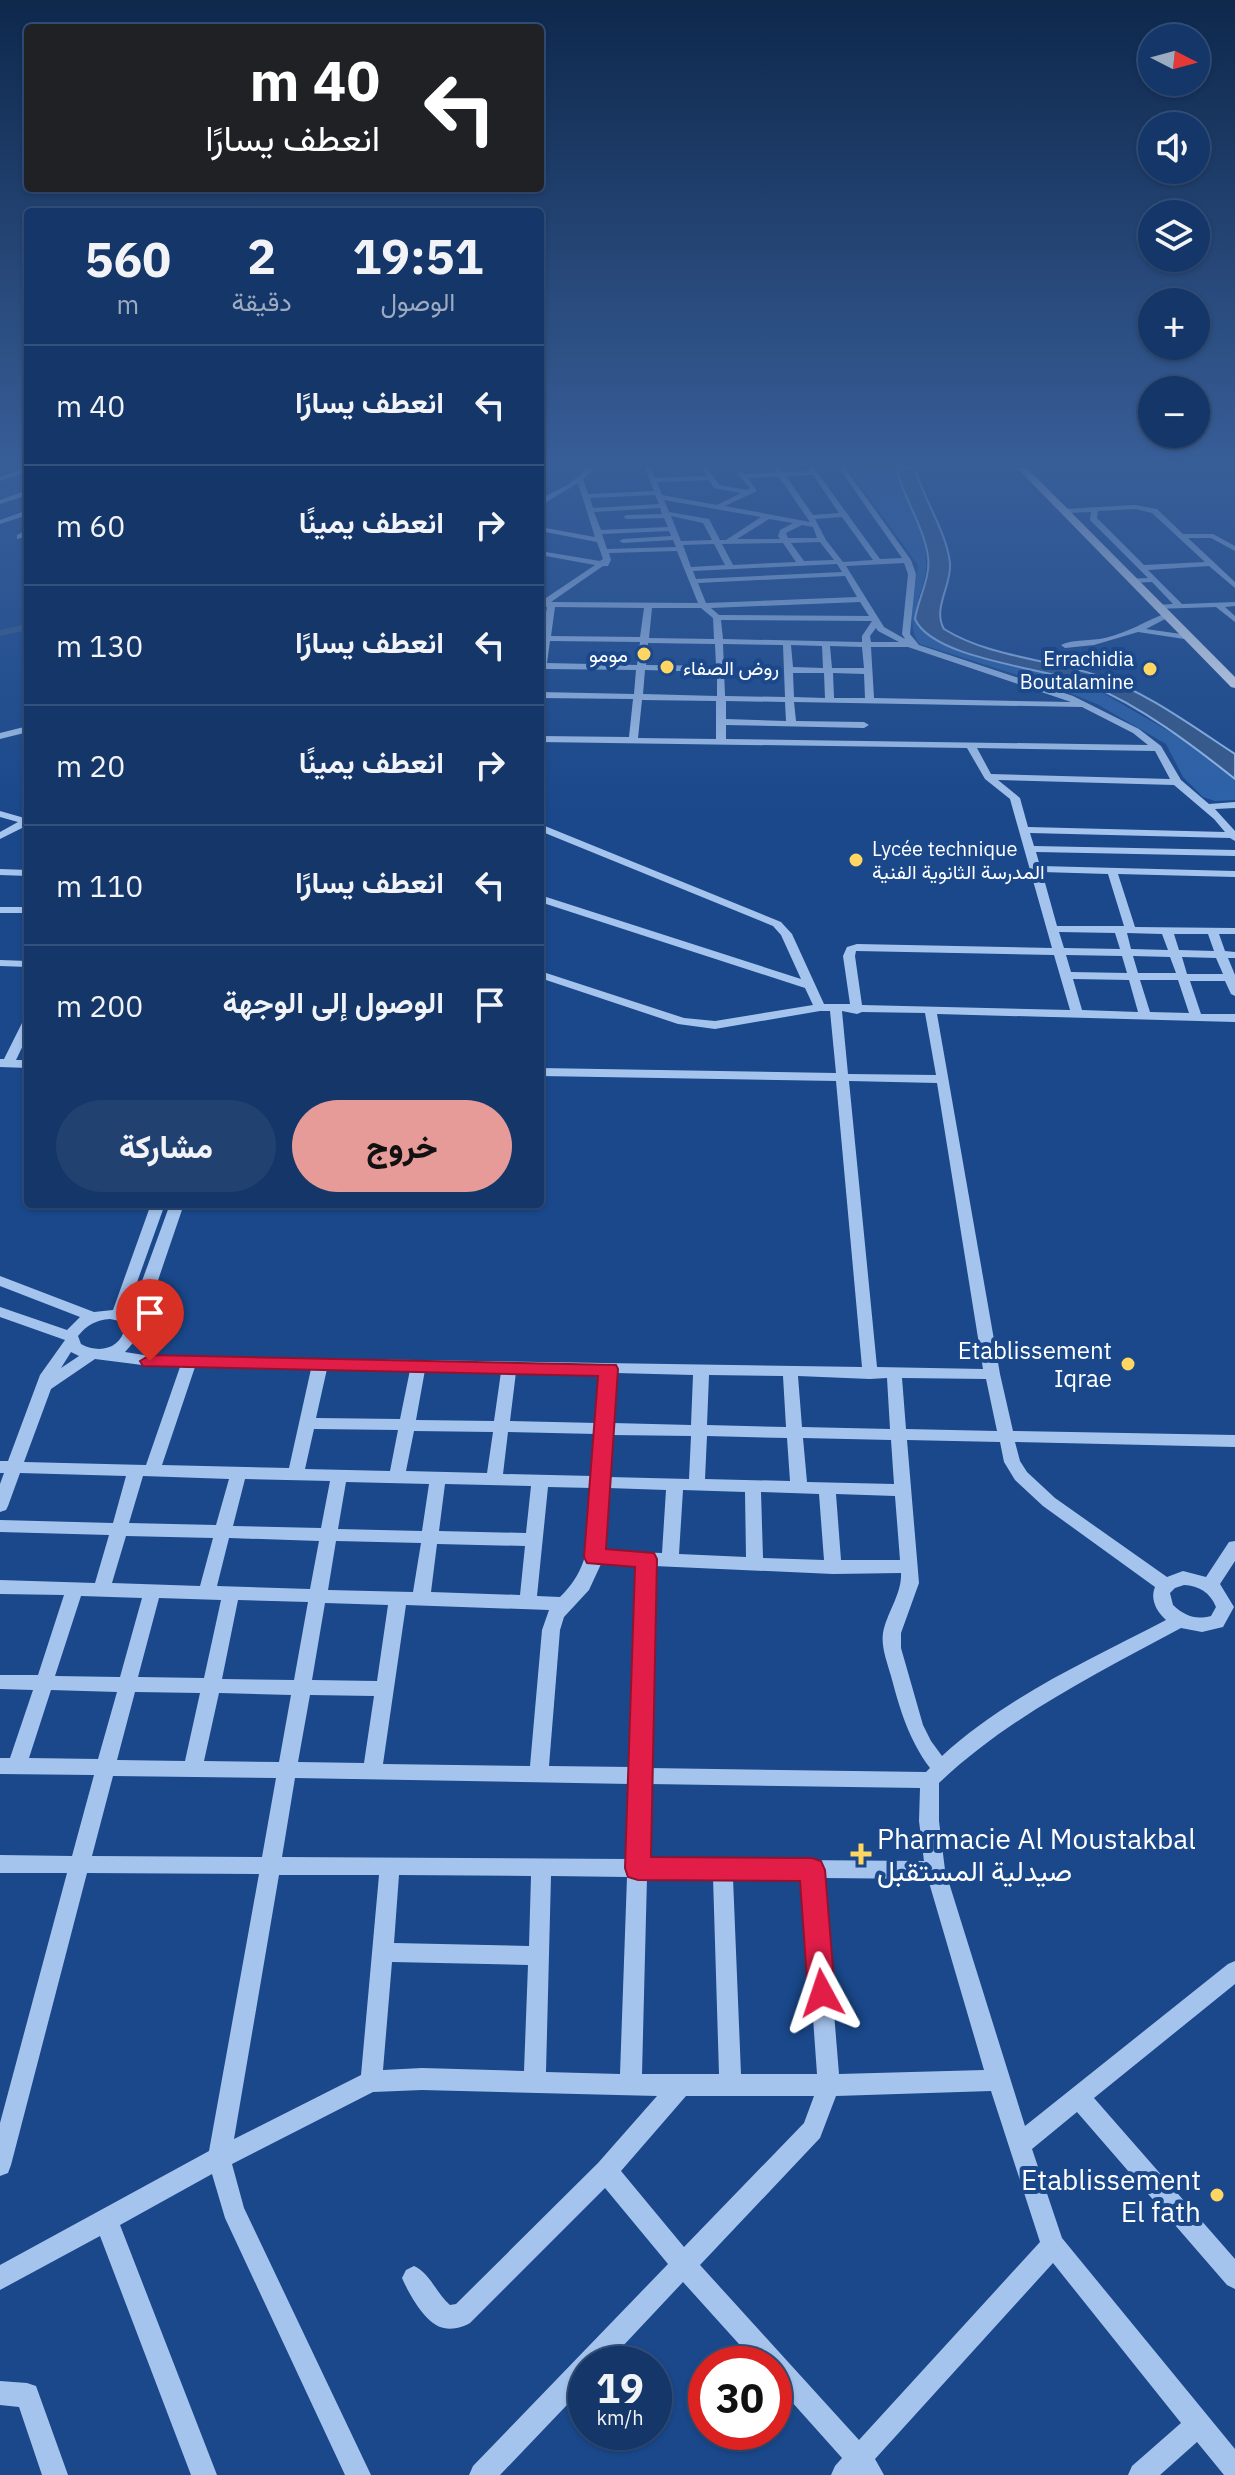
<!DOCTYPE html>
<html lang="ar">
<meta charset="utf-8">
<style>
:root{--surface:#143668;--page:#214171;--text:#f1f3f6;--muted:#9dabc0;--line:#33507c;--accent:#e69b98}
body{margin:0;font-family:"IBM Plex Sans",Vazirmatn,sans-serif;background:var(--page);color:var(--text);direction:rtl;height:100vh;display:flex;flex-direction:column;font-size:30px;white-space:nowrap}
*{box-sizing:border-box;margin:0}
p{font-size:26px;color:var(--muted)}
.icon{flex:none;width:44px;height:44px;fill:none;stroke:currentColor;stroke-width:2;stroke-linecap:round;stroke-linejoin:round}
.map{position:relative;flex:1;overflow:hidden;direction:ltr}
.details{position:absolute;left:24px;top:208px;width:520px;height:1000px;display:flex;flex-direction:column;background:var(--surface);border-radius:8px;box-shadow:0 2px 6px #0004,0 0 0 2px var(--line);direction:rtl}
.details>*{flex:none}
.guide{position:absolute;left:24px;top:24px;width:520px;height:168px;border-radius:8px;box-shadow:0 2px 6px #0004,0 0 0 2px var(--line);direction:rtl;background:#202124;color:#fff;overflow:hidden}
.needle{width:52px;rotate:96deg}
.fabs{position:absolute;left:1138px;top:24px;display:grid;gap:16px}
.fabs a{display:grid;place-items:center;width:72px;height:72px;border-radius:50%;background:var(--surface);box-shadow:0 2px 6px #0004,0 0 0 2px var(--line);font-size:40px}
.speed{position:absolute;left:568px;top:2346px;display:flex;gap:16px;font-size:40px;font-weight:700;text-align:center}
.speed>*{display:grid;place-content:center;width:104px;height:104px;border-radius:50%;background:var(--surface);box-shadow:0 2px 6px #0004,0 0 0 2px var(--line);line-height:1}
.speed small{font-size:20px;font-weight:400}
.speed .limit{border:12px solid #d22;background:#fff;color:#111}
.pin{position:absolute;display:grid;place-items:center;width:68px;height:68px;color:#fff;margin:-82px -34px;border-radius:50% 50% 50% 0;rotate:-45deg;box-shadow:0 0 8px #0007}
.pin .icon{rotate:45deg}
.me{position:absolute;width:88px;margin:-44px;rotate:355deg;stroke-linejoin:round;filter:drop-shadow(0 0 6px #0008)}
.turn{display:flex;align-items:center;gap:28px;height:168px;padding:0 32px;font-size:36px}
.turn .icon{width:104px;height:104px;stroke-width:2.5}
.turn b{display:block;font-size:56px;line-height:68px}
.eta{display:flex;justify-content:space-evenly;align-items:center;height:136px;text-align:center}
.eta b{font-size:48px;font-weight:800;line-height:56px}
.button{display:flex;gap:16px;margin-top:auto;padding:16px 32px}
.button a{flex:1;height:92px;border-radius:48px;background:var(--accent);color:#111;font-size:32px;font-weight:800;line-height:92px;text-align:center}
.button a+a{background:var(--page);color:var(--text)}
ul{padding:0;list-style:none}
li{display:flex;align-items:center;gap:24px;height:120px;padding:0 32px;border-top:2px solid var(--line)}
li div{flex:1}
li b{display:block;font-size:30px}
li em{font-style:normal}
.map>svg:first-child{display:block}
.green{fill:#2d62a9}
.water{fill:#37598a;stroke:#98beef;stroke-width:2}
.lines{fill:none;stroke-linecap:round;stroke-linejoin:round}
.canal{fill:#37598a;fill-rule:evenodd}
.minor{fill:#a5c4ed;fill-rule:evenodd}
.major{fill:#ebf2ff;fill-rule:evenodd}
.route{fill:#e11d48;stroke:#92132f;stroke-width:2}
.poi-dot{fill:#ffd661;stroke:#1a488b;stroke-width:3}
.labels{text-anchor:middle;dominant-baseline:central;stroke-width:8;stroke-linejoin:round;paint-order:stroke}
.far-poi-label{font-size:20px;fill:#fff;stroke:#1a488b;text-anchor:end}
.poi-label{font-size:24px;fill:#fff;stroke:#1a488b;text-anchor:end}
.near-poi-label{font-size:28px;fill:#fff;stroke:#1a488b;text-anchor:start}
</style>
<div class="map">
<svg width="1235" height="2475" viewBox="0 0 1235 2475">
<rect width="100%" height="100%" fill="#1a488b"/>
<path class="green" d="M848,468H896C909,518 941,545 918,598L956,648L1091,686L1189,743L1235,779V800L1215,801L1203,797L1183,777L1166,744L1097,704L1049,685L920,644C905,631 916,584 918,565Z"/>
<path class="water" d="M896,468H915C923,499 946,530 950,563C952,585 932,609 944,629C989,657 1047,659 1096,675C1145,691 1192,726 1235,754V779C1191,744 1142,707 1090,685C1049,668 933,660 915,619C918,599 931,577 928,557C925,529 903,497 896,468Z"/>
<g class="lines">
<path class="canal" d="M28,624V630L0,636V630Z"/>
<path class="minor" d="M25,468H28V471L0,481V477Z
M588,468H595L583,479L588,494L654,491L645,468H651L655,478L706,476L702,468H708L719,485L747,490L750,488L739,476L738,471H742L745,474L777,472L774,468H780L783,472L810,471L808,468H814L880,559L902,558L839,468H845L911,560L916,574L910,634L919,645L1073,696L1139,729L1161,746L1181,780L1209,804L1235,802V808L1215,809L1235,831V841L1230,838L1030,833L1034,846L1235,850V856L1036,852L1040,866L1235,871V877L1118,874L1135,927L1235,928V934H1219L1225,951L1235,952V958H1228L1235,975V996L1231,994L1225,981H1190L1201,1014H1235V1022L937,1014L1000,1374L1013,1431L1235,1435V1447L1015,1442L1020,1461L1027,1472L1055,1498L1167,1577L1183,1571L1206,1577L1229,1542L1235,1541V1561L1220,1584L1234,1607L1223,1627L1202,1632L1181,1628C1096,1674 1010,1716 939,1783V1821L945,1870L1025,2126L1228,1964L1235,1961V1984L1094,2098L1235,2259V2289L1227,2285L1077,2112L1032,2149L1062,2238L1235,2449V2475H1224L1197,2442L1160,2475H1128L1132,2466L1181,2423L1053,2263L875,2459L884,2475H831L835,2466L842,2458L774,2382V2364H757L683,2282L606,2364H586V2385L500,2475H469L473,2466L668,2264L605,2188L470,2323C463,2327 453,2330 444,2328C426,2325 409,2294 402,2278L406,2270L414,2266C430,2273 436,2293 450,2305L456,2304L598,2163L657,2096L422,2090L373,2092L232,2164L244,2208L371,2475H345L225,2218L212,2174L120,2225L217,2475H191L100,2236L0,2290V2265L209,2151L259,1874L87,1873L11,2165L8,2173L0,2176V2123L67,1873H0V1855L72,1856L94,1775L0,1774V1758H10L33,1690L0,1689V1675H38L64,1595L0,1594V1580L95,1583L109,1535L0,1532V1520L113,1523L126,1476L20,1473L8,1506L6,1510L0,1512V1484L4,1473H0V1461H8L40,1375L65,1340L0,1317V1307L67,1330L80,1317L0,1286V1276L94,1312L113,1310L151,1204H165L126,1313L130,1314L170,1204H184L139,1336L125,1352L150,1356L862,1367L836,1081L540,1076V1068L836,1073L830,1011H820L715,1029L678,1024L540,978V971L684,1018L715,1021L813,1005L805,988L540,902V895L801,979L781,935L773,926L540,831V824L781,922L792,934L824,1004H850L843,956L847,947L857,944L1052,948L1010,799L985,779L967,748L540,742V736L629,737L633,699L540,698V692L634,694L636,670L546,669L544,679L540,682V635L542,636L547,607L540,606V602L595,565L540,555V551L600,561L603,559L597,542L540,531V527L595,537L578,483L543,504H540V499L569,484ZM813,475L839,513L813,515L786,476ZM779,477L810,522L725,506L757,491L748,478ZM709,480L714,488L741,493L717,505L662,495L657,482ZM655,495L659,504L593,508L590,498ZM664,500L761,517L726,540H720L709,519L669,512ZM660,508L662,514L627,515L623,517L627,519L664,518L668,527L601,530L594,512ZM671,516L703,523L712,540L681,541ZM842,517L873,560L843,562L826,540L815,519ZM769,519L793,523L780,530L778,536L780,539H737ZM802,525L813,527L817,538H788L786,533ZM669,531L671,536L623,539L619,541L623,543L673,540L676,547L607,549L602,534ZM820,542L834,560L804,561L791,543ZM783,543L796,562L733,565L722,544ZM714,544L725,565L691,567L683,545ZM677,551L698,603L551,602L603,566H608L611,560L609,553ZM904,563L908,574L902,634L905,639L884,627L846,566ZM837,564L842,572L696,579L693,571ZM845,576L857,597L706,603L698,583ZM860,602L869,616L719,615L711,608ZM555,607L644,608L640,637L551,636ZM652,608H701L713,618L714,639L649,638ZM721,620L872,621L862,636V642L723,639ZM876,628L878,631L899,642H871L870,636ZM550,641L640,642L637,665L547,663ZM648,643L715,644L716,666L646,665ZM723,644L783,645L785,697L725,696ZM791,645L822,646L823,668L793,667ZM830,646L862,647L864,668H832ZM871,647H908L1071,702L874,698ZM645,670L717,672V696L643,694ZM793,673H824L825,698L794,697ZM833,673L864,674L865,698H834ZM642,700L716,701V739L638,738ZM726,701L785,702L786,721L726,719ZM794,702L1082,707L1133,733L1148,745L726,739V725L864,728L869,725L864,722L796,721ZM977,748L1155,751L1170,779L991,774ZM998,780L1174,785L1214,819L1225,832L1028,827L1020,798ZM1042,872L1108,874L1124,926H1057ZM1059,932L1115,933L1120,949L1064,948ZM1127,933L1162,934L1168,950L1131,949ZM1174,934H1208L1214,951L1179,950ZM856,951L1054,955L1070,1010L862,1005L855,956ZM1066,955L1122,956L1127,973L1071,972ZM1133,956L1170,957L1176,973H1138ZM1182,957L1216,958L1223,974H1187ZM1073,979L1129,980L1138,1012L1082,1010ZM1140,980H1178L1189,1013L1150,1012ZM842,1011L857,1014L862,1012L925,1013L936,1075L848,1074ZM849,1081L937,1083L983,1369L877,1367ZM110,1319L120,1321L125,1327C121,1349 99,1354 81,1344L78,1336C87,1325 96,1320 110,1319ZM71,1352L79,1356L61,1368ZM95,1359L150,1366L180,1367L146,1465L24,1462L51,1389ZM195,1367L311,1369L289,1468L162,1465ZM327,1369L410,1370L400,1419L316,1418ZM425,1370L501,1372L494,1421L416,1420ZM516,1372L601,1373L597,1423L510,1421ZM616,1373L693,1375L691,1425L613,1423ZM709,1375L783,1376L786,1427L707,1425ZM798,1376L870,1379L887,1378L890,1429L802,1427ZM902,1378L986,1379L997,1431L906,1429ZM314,1429L398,1430L390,1471L305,1469ZM414,1431L493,1432L487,1473L406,1471ZM508,1432L596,1434L593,1476L503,1474ZM612,1435L691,1436L689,1479L609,1477ZM707,1436L787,1438L790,1481L705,1479ZM803,1438L891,1440L894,1484L807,1482ZM907,1440L1000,1442L1004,1462L1015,1480L1043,1506L1155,1587C1150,1599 1156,1611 1166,1620C1089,1660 1006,1697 942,1756L931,1741L923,1725L901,1648V1633L919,1583ZM143,1476L229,1479L216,1525L129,1523ZM245,1479L330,1481L321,1528L233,1526ZM346,1482L429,1484L422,1531L338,1529ZM445,1484L531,1486L526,1533L439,1531ZM548,1487L592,1488C588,1532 594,1564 560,1597L537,1596ZM608,1488L666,1490L662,1553L604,1551ZM683,1490L745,1492L746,1557L679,1554ZM761,1492L819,1494L824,1560L763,1558ZM836,1494L895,1496L900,1560H841ZM126,1536L213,1538L200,1586L112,1583ZM229,1538L319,1541L310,1589L217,1586ZM336,1541L421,1543L413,1592L328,1590ZM437,1544L525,1546L520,1595L431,1592ZM601,1564L637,1565L631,1767L549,1766L560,1630L564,1617L589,1590ZM654,1566L833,1574L901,1573C902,1594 887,1612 883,1633C881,1647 887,1662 891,1676C900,1710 909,1740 930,1768L926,1772L649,1768ZM1184,1585C1199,1586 1210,1592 1216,1607L1211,1616C1195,1620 1185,1616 1173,1605L1170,1593L1175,1588ZM81,1596L142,1598L120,1677L55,1676ZM159,1598L221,1600L204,1678L138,1677ZM238,1600L308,1602L294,1680L222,1679ZM325,1603L388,1605L377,1681L312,1680ZM406,1605L549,1610L542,1630L530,1766L383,1764ZM51,1690L117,1692L98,1759L29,1758ZM135,1692L200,1693L185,1761L117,1760ZM219,1693L291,1695L279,1762L204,1761ZM310,1695L374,1696L364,1763L298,1762ZM113,1776L276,1778L262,1857L92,1856ZM295,1778L630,1784L628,1859L282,1857ZM649,1784L920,1788L919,1821L924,1861L647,1859ZM279,1875H379L361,2075L234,2139ZM399,1875L531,1876L529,1946L394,1943ZM551,1876L627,1877L620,2074L546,2072ZM647,1877H713L719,2074H642ZM733,1878H803L817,2074H741ZM823,1878L928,1879L984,2070L839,2074ZM392,1962L528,1965L524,2071L422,2068L383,2070ZM991,2091L1040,2242L859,2440L700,2265L820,2138L836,2096ZM686,2096H814L804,2123L684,2247L621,2171Z
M25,491H28V495L0,504V500Z
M1135,505L1157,509L1183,534H1213L1235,546V551L1211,538H1188L1235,582V588L1209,566L1148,570L1182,604L1235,602V606L1225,607L1235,616V622L1216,607L1154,609V605L1173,604L1152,582L1129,583V579L1148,578L1090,520L1091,512L1064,513L1060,511L1064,509ZM1135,509L1152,513L1205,562L1144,565L1097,518L1098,511Z
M25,511H28V515L0,524V520Z
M25,531H28V536L17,539V535Z
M1166,613H1169V617L1146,629L1188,635L1191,636V640L1138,632L1094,645L1065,648L1061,645C1073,639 1091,641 1105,638C1127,633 1146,621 1166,613Z
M28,726V732L0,739V733Z
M0,811L28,819V825L0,839V832L18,822L0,817Z
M0,869L28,870V876L0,875Z
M0,907H28V913H0Z
M0,960L28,961V967L0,966Z
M28,1019V1035L16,1060H28V1068L0,1067V1059H4L22,1023Z
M0,2381L27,2383L36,2386L68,2475H42L19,2407L0,2405Z"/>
<path class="major" d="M1017,468H1027L1235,677V688L1231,687Z"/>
</g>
<linearGradient id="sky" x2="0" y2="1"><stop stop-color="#0e284c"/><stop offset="0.57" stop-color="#385e98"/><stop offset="1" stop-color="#385e98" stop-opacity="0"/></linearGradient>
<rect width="1235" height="814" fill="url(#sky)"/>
<path class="route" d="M150,1355L616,1365L618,1369L606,1549L654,1553L657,1559L651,1857L812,1858L821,1861L825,1870L835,1993L831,2002L822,2006L812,2002L808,1993L800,1881L638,1880L628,1877L625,1868L635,1567L587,1563L584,1557L598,1376L143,1366L140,1361Z"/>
<g class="poi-dot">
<circle cx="644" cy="654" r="8"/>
<circle cx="667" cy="667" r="8"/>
<circle cx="1150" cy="669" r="8"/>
<circle cx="856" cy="860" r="8"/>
<circle cx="1128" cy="1364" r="8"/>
<path d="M857 1842h8v8h8v8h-8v8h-8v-8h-8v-8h8z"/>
<circle cx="1217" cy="2195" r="8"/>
</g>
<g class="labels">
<g class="far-poi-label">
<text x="628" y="654">مومو</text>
<text x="1134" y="658">Errachidia<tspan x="1134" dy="23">Boutalamine</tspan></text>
<text x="683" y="667" text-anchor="start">روض الصفاء</text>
<text x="872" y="848" text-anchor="start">Lycée technique<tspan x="872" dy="23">المدرسة الثانوية الفنية</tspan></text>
</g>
<g class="poi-label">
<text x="1112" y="1350">Etablissement<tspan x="1112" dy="28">Iqrae</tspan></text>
</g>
<g class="near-poi-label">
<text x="877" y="1838">Pharmacie Al Moustakbal<tspan x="877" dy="32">صيدلية المستقبل</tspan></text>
<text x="1201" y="2179" text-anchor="end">Etablissement<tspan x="1201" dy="32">El fath</tspan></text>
</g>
</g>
</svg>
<div class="fabs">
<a><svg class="needle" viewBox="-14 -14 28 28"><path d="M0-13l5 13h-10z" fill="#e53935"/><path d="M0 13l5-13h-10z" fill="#9dabc0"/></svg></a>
<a><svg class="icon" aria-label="sound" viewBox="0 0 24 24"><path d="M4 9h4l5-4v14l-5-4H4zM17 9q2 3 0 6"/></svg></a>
<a><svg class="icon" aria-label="layers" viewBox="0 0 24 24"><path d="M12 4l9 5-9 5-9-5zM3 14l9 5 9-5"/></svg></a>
<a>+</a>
<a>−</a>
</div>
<div class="speed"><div>19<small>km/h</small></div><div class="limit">30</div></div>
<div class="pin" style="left:150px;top:1361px;background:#d93025"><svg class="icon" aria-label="arrive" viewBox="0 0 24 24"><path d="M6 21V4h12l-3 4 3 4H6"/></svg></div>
<svg class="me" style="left:822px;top:1993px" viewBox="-20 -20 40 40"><path d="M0-17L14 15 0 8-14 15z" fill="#e11d48" stroke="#fff" stroke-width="4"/></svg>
<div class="guide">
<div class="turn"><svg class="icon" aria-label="left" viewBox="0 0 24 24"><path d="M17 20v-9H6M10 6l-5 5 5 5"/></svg><div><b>40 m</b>انعطف يسارًا</div></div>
</div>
<section class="details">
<div class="eta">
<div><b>19:51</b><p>الوصول</p></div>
<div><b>2</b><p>دقيقة</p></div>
<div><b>560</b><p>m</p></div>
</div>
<ul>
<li><svg class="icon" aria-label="left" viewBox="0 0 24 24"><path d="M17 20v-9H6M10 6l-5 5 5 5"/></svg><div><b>انعطف يسارًا</b></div><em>40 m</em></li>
<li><svg class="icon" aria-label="right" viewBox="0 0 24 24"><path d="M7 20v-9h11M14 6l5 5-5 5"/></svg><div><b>انعطف يمينًا</b></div><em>60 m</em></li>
<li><svg class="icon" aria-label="left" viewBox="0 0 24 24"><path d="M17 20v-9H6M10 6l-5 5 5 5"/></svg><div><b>انعطف يسارًا</b></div><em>130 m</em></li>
<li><svg class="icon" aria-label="right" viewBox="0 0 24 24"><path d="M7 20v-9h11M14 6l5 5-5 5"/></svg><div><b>انعطف يمينًا</b></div><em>20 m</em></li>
<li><svg class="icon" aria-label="left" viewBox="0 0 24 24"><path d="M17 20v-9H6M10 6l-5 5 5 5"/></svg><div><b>انعطف يسارًا</b></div><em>110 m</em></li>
<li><svg class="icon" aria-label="arrive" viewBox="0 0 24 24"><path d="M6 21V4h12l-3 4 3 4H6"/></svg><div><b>الوصول إلى الوجهة</b></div><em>200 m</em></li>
</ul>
<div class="button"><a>خروج</a><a>مشاركة</a></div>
</section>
</div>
